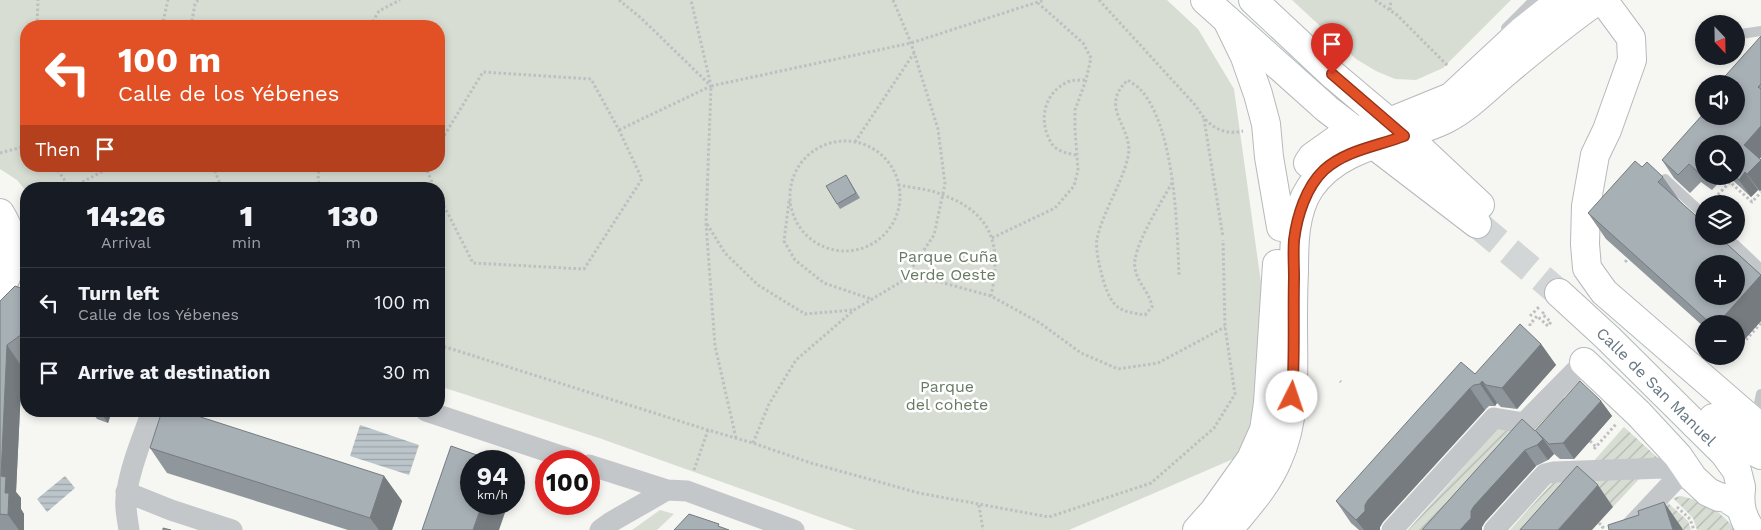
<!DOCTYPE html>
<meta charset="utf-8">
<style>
:root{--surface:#171b24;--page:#20242c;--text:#f1f3f6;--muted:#9ea1a6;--line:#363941}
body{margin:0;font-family:"Work Sans",sans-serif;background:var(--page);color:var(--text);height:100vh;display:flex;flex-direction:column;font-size:19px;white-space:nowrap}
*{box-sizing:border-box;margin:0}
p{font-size:16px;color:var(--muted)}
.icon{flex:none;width:28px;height:28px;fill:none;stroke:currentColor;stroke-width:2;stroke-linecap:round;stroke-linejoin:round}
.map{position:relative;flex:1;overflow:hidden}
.details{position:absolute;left:20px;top:182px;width:425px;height:235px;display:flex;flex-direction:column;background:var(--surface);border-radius:20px;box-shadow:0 2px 8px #0003}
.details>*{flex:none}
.top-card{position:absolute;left:20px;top:20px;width:425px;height:152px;border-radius:20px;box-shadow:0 2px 8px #0003;background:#e25126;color:#fff;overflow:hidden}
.needle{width:32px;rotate:158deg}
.controls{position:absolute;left:1695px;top:15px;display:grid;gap:10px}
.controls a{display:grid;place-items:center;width:50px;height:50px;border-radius:50%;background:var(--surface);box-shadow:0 2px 8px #0003;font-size:25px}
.speed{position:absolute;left:460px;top:450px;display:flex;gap:10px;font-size:25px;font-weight:700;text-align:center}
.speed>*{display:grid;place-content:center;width:65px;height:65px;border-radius:50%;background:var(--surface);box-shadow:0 2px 8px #0003;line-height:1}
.speed small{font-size:12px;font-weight:400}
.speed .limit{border:8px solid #d22;background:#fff;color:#111}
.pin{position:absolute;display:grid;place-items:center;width:42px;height:42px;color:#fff;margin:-51px -21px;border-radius:50% 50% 50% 0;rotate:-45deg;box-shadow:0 0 5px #0007}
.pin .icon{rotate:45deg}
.me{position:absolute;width:55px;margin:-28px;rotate:4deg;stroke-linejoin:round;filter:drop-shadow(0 0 4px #0008)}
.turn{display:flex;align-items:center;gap:18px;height:105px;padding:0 15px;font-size:22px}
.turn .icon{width:65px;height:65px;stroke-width:2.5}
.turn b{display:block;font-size:35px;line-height:42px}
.then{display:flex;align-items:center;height:48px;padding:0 15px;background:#0003;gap:10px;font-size:19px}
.eta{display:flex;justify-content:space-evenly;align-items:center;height:85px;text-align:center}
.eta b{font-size:30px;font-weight:800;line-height:35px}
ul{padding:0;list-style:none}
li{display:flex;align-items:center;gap:15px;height:70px;padding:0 15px;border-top:1px solid var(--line)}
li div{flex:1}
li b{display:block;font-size:19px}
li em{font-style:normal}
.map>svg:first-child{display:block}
.green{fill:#d7ddd3;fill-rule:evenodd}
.garden{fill:url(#garden-furrows)}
.water{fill:url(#water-rules)}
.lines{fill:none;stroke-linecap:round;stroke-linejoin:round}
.secondary-tunnel{stroke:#d2d6d6;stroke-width:28;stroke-dasharray:28 14;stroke-linecap:butt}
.secondary-casing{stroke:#b3b9bd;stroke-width:30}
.highway-casing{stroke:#b6b9bc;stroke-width:30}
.path{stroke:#bdbfc1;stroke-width:3;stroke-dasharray:2.5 2.5;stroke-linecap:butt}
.lane{stroke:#c3c7ca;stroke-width:10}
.street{stroke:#c3c7ca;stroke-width:21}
.secondary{stroke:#fff;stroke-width:28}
.highway{stroke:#fff;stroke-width:28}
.wall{fill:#90979c}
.shaded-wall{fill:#757b7f}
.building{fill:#a7b0b5;stroke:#757b7f;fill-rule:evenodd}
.route-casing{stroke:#933519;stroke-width:12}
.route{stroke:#e25126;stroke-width:9}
.labels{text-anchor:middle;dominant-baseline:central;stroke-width:5;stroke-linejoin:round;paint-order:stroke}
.park-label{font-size:16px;fill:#687a64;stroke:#fff}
.street-label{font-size:16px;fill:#657683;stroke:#fff}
</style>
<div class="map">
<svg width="1761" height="530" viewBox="0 0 1761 530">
<defs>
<pattern id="garden-furrows" width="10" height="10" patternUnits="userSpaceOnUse" patternTransform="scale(1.25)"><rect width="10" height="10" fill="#d7ddd3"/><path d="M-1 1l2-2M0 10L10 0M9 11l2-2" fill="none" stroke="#b2b8b1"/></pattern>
<pattern id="water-rules" width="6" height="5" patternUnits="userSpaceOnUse" patternTransform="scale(1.25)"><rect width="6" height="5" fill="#bbc5ca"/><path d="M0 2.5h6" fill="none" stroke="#9ca5a9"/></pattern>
</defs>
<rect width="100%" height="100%" fill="#f6f6f2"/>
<path class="green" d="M0,0H1167L1198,29L1234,89L1277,398L1270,443L1069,530H856L599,438L439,386V189H26V191L17,180L0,169ZM26,26H439V166H26Z
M1292,0H1511L1443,68L1416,80L1395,79L1376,71L1356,59Z
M660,510L674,514L657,530H632Z"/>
<path class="garden" d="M1591,397L1446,530H1408L1502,424L1559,398Z
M1624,427L1658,458L1591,464Z
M1641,477L1613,507L1554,530H1510L1555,480Z
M1681,496C1709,503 1717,509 1736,530H1697L1693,518L1673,498Z
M1668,503L1688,521L1691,530H1683L1682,528L1643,530Z"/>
<path class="water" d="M360,425L419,445L409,475L350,456Z
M65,476L75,488L47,512L37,499Z"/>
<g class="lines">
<path class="secondary-tunnel" d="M1477,224L1559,293"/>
<g class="secondary-casing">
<g id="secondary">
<path d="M1205,0L1327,109L1477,224"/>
<path d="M1253,0L1332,74L1415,144L1480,205"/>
<path d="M0,213C18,243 17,259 0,289"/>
<path id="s1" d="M1559,293L1608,338L1724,453L1737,471L1741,487"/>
<path d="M1584,362L1639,414L1678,456L1693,478L1708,492L1719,497L1726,498L1740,507"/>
<path d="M1713,418L1745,447L1761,455"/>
<path d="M1741,489C1739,505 1742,517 1751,530"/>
</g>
</g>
<g class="highway-casing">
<path id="highway" d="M1603,0L1631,38L1632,60L1607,130L1595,155L1586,206L1585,244L1587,268L1604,292L1761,428
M1227,20L1245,57L1258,94L1266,124L1269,157L1281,227
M1308,163L1312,157L1343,135L1397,119L1451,97L1522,31L1561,0
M1197,530L1214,511L1251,459L1264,430L1268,403L1277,264
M1228,530C1246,508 1267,486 1278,459C1297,418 1293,369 1293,325C1293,307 1293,289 1294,272C1294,244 1294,212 1310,188C1340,143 1402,141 1446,119C1469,107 1487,88 1506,72C1536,47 1566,22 1598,0"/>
</g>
<path class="path" d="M619,0L641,18L711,86L691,0
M893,0L911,43L938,129L945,184L934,235L904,280
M1099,0L1196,106C1207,125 1221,136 1243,131
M1375,0L1397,15L1448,66
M1390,10L1391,0
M37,26L38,0
M162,26L168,0
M191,26L195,4L198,0
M370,26L379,11L400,0
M1204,119L1223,237
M619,130L711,86
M790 196a55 55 0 1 1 110 0a55 55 0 1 1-110 0Z
M855,142L914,53
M439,144L483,72L591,79L619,130L642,179L584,269L473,263L439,196
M0,153L26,146
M1076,155C1069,154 1056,151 1052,144C1037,121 1044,91 1070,81C1075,80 1081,80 1086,80
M55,166L70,188
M213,166L222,189
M319,166L318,180L321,189
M425,166L435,189
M1172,183C1162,201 1131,249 1135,268C1137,283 1150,292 1152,307L1145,315C1119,311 1113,309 1104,283C1101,272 1095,251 1097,239C1103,211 1122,184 1128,157C1135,128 1097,108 1128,80C1132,83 1137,86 1140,89C1175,127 1177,225 1179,275
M898,185C913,188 930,189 943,195C995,214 1001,248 991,296
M69,189L113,166
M789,201L784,241L795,260L824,283L871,299
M1711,202L1730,182L1752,202L1761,192
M707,224L725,253L758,285L805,314L853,310
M992,238L1055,208L1074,186L1078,170L1075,130V110L1086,80L1091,58L1083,43L1038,3
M1625,262L1628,259
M1530,316L1540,306
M1532,322L1537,316L1548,326L1551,322L1542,314L1545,311
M1530,326V323
M439,345L708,430L753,443L811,463L919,493L1049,517L1151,483L1214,428L1235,394L1225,327L1223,240
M1736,351L1761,323
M1730,357L1731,356
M1340,381L1341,382
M736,438L715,346L706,223L711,86L911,43L1044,0
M1590,441L1596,447
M753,443L769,404L796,360L854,310L904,280L940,282L991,296L1040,323L1081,353L1118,369L1158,363L1225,327
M1594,449L1617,423
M694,470L708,430
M979,505L983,530
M1677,507L1690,519L1694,530
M1599,523L1603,527L1600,530"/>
<path class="lane" d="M1506,28L1534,0
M1741,34L1761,31
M1665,179L1704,215
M1726,236L1761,269
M1752,416L1759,403L1761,394"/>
<path class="street" d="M426,411L576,461
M589,465L667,490L687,491L794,530
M126,492L171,510L232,530
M129,530C127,517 124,503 127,491C131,464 143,437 152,411
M600,530L611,522L667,490
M1392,530L1494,418L1524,423L1584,362
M1494,530L1545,474L1554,472L1663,468
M1628,530L1675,480L1685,477L1693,478"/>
<use href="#secondary" class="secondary"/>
<use href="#highway" class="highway"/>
</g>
<path class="wall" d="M1761,36V157L1760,159L1761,160V190L1760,191L1758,190L1751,197L1728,176H1736L1704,144V176H1725L1712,190L1701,182L1690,193L1674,178L1662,160L1736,116Z
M1642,167L1663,177L1680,201L1761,275V321L1736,349V324H1704V327L1606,239L1588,213Z
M846,175L860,198L840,209L837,204Z
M26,290V364L22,367L16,492L21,498V509L24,514V530H0V301Z
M1541,344L1556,365L1517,409L1501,407L1497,403L1495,406H1489L1485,410L1383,522L1380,527V530H1359L1351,523L1336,501L1475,374Z
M1601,401L1612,416L1574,459H1560L1553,453L1554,454L1548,460L1536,466L1485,522L1482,527L1422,530L1535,431Z
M91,411H112L108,423L97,419Z
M150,448L384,476L402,501L392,530H348L167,473Z"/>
<path class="shaded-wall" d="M1761,126V157L1757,162L1744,145Z
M1761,160V190L1760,191L1747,174Z
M1745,172L1758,190L1751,197L1739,180Z
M1761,275V321L1736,349V324H1717Z
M1541,344L1556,365L1517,409L1502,388Z
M7,345L22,367L16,492L21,498V509L24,514V530H19L8,515L5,493L1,476Z
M1482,381L1497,403L1495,406L1480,384Z
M1470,388L1485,410L1383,522L1380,527V530H1364L1356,520L1368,500Z
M1601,401L1612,416L1574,459L1563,443Z
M100,411H112L108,423Z
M1543,439L1554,454L1548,460L1537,445Z
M1525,450L1536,466L1485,522L1482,527V530H1460L1474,506Z
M384,476L402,501L392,530H379L370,518Z
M1598,485L1613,507L1592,530H1558Z
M1664,502L1682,528L1683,530H1673Z
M482,504H508L499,530H473Z"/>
<path class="building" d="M1761,36V84L1758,87L1761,89V126L1744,145L1761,160L1747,174L1745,172L1739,180L1735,176H1736V144H1704V168L1699,173L1689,164L1678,175L1662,160L1704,113V116H1736V84H1718Z
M1635,161L1642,167L1647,162L1663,177L1658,182L1704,223V236H1718L1761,275L1717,324H1711L1588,213ZM1704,264H1736V296H1704Z
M846,175L856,193L837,204L826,186Z
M15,286L26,290V335L22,334L7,345L1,476L6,477L5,493H9L8,515L0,514V301Z
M1520,324L1541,344L1502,388L1486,385L1482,381L1480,384L1474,385L1470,388L1368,500L1365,505V511L1356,520L1336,501L1461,362L1475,374Z
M1580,381L1601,401L1563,443L1549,444L1536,431L1543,439L1537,445L1525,450L1474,506L1471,511V518L1460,530H1422L1522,419L1535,431Z
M162,411H182L384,476L370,518L150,448Z
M451,446L494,461H471V504H482L473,530H422Z
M1577,466L1598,485L1558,530H1520Z
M1664,502L1673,530H1609L1608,525L1639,515L1638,511Z
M689,514L719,524L718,526L729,530H674Z
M163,528L171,530H163Z"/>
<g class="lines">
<g class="route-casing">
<path id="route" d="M1292,397C1295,357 1293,318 1294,278C1294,265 1293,252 1294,240C1297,216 1306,187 1324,170C1346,150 1378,146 1404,136L1332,74"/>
</g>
<use href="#route" class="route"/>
</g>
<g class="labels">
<g class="park-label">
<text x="948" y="256">Parque Cuña<tspan x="948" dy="18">Verde Oeste</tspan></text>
<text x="947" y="386">Parque<tspan x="947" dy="18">del cohete</tspan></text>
</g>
<g class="street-label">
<text stroke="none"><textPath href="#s1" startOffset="135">Calle de San Manuel</textPath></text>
</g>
</g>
</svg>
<div class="controls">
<a><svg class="needle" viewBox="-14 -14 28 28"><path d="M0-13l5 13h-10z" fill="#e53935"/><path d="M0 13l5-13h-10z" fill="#9ea1a6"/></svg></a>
<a><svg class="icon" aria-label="sound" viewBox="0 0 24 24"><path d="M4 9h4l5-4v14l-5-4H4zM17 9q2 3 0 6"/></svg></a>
<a><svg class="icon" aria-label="search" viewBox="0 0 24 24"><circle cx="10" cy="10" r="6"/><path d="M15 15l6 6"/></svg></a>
<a><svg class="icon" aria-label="layers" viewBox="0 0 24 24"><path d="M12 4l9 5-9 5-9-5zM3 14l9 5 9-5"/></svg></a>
<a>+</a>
<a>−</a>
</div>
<div class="speed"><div>94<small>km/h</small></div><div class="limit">100</div></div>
<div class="pin" style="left:1332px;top:74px;background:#d93025"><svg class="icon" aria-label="arrive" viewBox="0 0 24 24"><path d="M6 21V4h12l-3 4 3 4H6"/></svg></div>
<svg class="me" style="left:1292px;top:397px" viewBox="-20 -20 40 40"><circle r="19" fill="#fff"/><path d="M0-13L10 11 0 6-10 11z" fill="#e25126"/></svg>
<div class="top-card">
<div class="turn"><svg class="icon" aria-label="left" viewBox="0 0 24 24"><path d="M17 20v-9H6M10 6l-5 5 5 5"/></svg><div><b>100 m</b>Calle de los Yébenes</div></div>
<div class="then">Then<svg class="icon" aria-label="arrive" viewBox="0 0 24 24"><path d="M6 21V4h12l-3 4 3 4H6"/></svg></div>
</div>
<section class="details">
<div class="eta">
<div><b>14:26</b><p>Arrival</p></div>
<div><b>1</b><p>min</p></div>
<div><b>130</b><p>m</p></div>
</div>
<ul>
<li><svg class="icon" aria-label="left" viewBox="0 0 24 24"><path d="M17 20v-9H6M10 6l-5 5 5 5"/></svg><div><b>Turn left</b><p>Calle de los Yébenes</p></div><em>100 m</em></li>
<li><svg class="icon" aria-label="arrive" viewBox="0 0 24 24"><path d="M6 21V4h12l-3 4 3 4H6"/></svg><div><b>Arrive at destination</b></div><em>30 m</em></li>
</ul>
</section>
</div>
